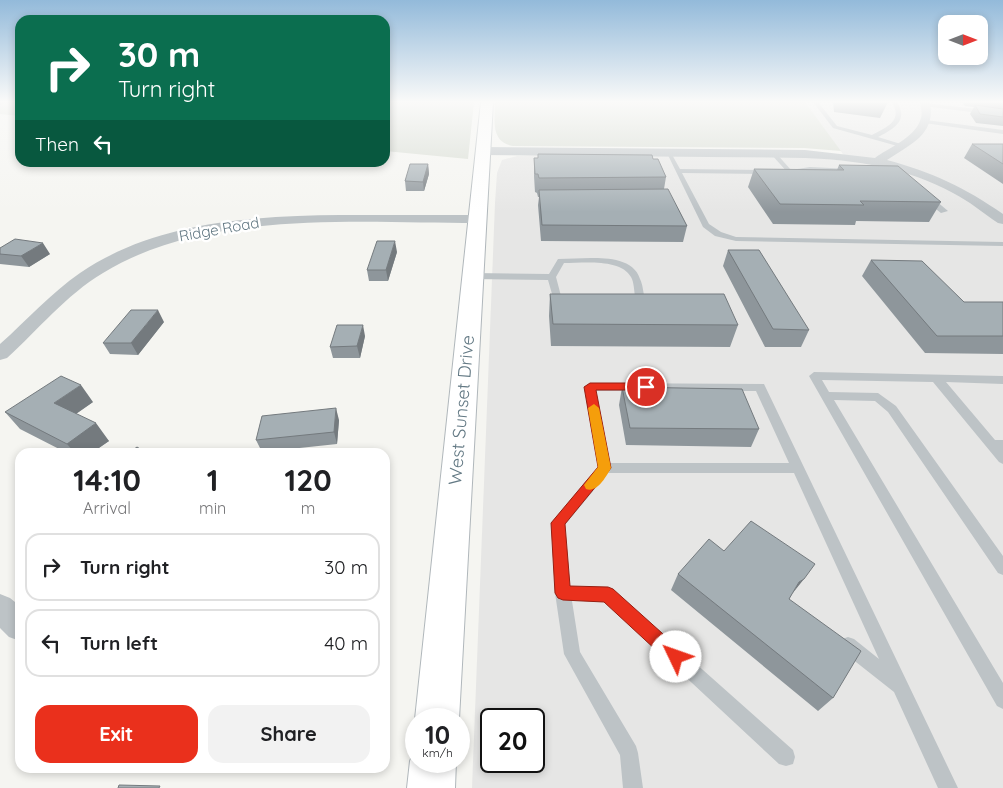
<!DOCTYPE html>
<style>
:root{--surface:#fff;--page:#f2f2f2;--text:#202124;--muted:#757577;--line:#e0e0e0;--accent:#ea301c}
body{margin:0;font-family:Quicksand,sans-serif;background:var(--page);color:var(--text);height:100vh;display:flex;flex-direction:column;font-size:19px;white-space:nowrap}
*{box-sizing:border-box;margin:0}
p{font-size:16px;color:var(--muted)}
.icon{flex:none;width:28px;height:28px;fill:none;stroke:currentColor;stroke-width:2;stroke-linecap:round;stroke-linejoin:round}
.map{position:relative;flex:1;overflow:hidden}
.panel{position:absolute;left:15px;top:448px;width:375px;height:325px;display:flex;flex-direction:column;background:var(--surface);border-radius:15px;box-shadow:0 2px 8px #0003}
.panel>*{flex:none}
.banner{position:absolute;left:15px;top:15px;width:375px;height:152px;border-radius:15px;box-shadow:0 2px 8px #0003;background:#0b6e4f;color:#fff;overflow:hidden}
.needle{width:32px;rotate:90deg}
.buttons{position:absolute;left:938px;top:15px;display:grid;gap:10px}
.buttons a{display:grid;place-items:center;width:50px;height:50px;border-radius:10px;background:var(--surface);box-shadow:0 2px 8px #0003;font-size:25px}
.speed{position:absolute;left:405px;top:708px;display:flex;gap:10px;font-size:25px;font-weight:700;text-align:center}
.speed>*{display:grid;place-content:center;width:65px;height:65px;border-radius:50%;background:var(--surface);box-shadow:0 2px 8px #0003;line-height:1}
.speed small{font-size:12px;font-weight:400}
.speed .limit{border:2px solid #111;border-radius:8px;background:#fff;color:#111}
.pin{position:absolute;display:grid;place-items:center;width:42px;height:42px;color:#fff;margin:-21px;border:2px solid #fff;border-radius:50%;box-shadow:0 1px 5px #0007}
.me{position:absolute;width:55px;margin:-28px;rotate:312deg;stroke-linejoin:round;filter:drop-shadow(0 0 4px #0008)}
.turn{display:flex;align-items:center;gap:18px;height:105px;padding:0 20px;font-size:22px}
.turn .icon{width:65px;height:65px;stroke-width:2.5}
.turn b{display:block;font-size:35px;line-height:42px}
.then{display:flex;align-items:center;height:48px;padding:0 20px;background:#0003;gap:10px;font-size:19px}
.eta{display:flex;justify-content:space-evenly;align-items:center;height:85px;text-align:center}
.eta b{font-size:30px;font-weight:700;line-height:35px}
.primary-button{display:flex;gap:10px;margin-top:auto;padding:10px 20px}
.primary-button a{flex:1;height:58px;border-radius:15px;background:var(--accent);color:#fff;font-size:20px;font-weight:700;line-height:58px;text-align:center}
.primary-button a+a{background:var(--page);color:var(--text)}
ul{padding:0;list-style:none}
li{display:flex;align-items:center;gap:15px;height:68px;margin:0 10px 8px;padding:0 10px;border:2px solid var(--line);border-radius:15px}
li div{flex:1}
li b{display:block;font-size:19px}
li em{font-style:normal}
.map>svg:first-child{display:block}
.built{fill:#e6e6e5;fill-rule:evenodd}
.green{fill:#d5dad0}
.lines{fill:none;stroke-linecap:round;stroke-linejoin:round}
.stream{fill:#b4c4c6;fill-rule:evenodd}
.secondary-casing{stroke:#b0b7bb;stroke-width:2}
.service{fill:#bdc3c6;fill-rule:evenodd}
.minor{fill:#bdc3c6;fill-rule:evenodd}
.secondary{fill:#fff;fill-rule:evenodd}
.wall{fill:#8e969b}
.shaded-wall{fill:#747a7e}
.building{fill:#a5afb4;stroke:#747a7e}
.route{fill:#ea301c;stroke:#981f12}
.slow{fill:#f59e0b}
.labels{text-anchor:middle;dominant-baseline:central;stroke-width:5;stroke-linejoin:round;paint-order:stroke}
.far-street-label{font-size:15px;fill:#637984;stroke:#fff}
.street-label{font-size:18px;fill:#637984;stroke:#fff}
</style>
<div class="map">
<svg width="1003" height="788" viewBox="0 0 1003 788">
<rect width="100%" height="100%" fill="#f5f5f1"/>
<path class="built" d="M805,102H1003V788H472L495,203L497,173L502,160L517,156L540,155L816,158L848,161ZM491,719H534V761H491Z"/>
<path class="green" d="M0,102H20V116L0,114Z
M385,102H474L468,159L385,151Z
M495,102H805L841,151L804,148L513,146C490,142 495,120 495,102Z"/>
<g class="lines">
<path class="stream" d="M3,102H6L0,105V103Z"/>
<g class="secondary-casing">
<path id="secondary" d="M481,102H493L459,719H416V722L415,719Z
M416,746V761H456L455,788H407L410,761Z"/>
</g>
<path class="service" d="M813,102H818L837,126L872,135C887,127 903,121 892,102H897C909,121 893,129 878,137L904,145L901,147L833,128Z
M925,103L1003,112V116L923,106Z
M926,120L1003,130V134L924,123Z
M666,151H670L680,169L768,170L771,172L768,174L682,173L709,224L721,232L736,237L1003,242V246L736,241L715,236L703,227Z
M771,152H775L791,170L810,167L851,169L854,171L851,173L810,171L789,174L771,154Z
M923,195H929L948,211L941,213L923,199Z
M591,258C608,258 634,259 640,279C643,285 643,292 645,299L643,301H628V297L635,296C634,290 634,282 631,277C621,258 582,263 564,263L556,277L561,296L568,297L570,299L565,302L554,301L548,280L472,279L468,276L472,273L549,274L558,259Z
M814,372L1003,376V384L946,382L995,440H1003V464L999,462L933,382L822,380L829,392L878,393L896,406L1003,556V575L998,573L888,412L875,401L834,400L1003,683V709L997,706L809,376Z
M590,383L764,384L958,788H938L894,692L842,651L840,645L842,639L848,637L854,639L879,659L794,473H608L565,525L570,586L608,588L613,590L793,750L795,757L793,764L786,766L779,764L605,602L572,601L580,652L636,746L638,753L643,788H623L620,755L564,654L555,593L551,523L598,467L584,387ZM596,391H756L789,463H610Z"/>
<path class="minor" d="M920,102H930C936,135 910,144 887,160C932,172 964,187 1003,214V224L998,223C983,213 969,201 953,193C908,168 856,160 805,158L483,155L477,151L483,147L805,150L875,158C888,148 914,138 920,121C923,115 921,108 920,102Z
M340,215H477L482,216L484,219L482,222L477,223C359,223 207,209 103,273C66,295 38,330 7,358L0,360V344C27,320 51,293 80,273C155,222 252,216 340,215Z
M0,594L10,598L20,606V641L9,637L0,628Z"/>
<use href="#secondary" class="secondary"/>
</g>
<path class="wall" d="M833,102H888L880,118L834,112Z
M962,102H1003V126L976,123L970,114L974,107L965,106Z
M972,144H1003V184L964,158Z
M538,154L653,159L666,177L664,189L687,226L683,242L541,241L538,205L539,197H538L537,193L535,192L534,176V158H538Z
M428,164L429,174L424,191H406L405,181Z
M839,165L941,202L929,222L856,221L855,225L773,224L748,187L754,169L837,170Z
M0,248L50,254L29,267L0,264Z
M728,250L809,330L801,347H765L723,266Z
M397,252L388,281H369L367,270Z
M871,260L964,302H1003V354L925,353L862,276Z
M550,294L738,325L730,347L551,346L549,316Z
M164,322L138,355L110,354L103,343Z
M365,336L360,358H333L330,347Z
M622,387L759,429L751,447L626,445L619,405Z
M93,402L76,414L109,441L93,452H65L20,429L5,412Z
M339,420L337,444L262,452L256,440Z
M724,551L792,594L789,599L833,698L818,711L671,590L678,574Z"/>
<path class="shaded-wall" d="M428,164L429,174L424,191L423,182Z
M395,241L397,252L388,281L386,270Z
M43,243L50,254L29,267L21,256Z
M158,310L164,322L138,355L131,343Z
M363,325L365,336L360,358L357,346Z
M81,385L93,402L67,420L54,403Z
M336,408L339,420L337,444L334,432Z
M96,423L109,441L93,452H74L67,444Z
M804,579L792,594L799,582Z"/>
<path class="building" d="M975,105L1003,109V117L980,114Z
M972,144H1003V164Z
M538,154L652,155L653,159H658L666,177L539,178L538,174H535L534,158H538Z
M410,164H428L423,182L405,181Z
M839,165L898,166L941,202L860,201L864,205L780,204L754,169L844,170Z
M668,189L687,226L542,225L539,190Z
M15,239L43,243L21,256L0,254V248Z
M377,241H395L386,270H367Z
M728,250H759L809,330L773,329Z
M871,260L922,261L964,302H1003V336H937Z
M550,294H724L738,325L553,324Z
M131,310H158L131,343H103Z
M337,325H363L357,346L330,347Z
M61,376L81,385L54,403L96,423L67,444L5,412Z
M622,387L742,389L759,429L630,428Z
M336,408L334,432L256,440L262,416Z
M137,447L145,452H130Z
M751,521L815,564L804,579L799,582L789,599L861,651L833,698L678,574L709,539L724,551Z
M119,785L160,786L159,788H118Z"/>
<linearGradient id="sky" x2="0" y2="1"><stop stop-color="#93bada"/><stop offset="0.48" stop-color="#fafaf9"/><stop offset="1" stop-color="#fafaf9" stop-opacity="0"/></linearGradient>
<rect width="1003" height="212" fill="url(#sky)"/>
<path class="route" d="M590,383H646L652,387L646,390H596L611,468L565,524L570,586L608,587L613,589L682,651L685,657L682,663L676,666L670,663L604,602L563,600L558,598L555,593L551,523L598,467L584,387Z"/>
<path class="slow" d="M594,404L599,408L611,468C606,477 597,493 586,489L584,485L598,467L588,408Z"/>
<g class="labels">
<g class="far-street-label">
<text transform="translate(219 229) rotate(-10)">Ridge Road</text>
</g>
<g class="street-label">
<text transform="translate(461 410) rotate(-85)">West Sunset Drive</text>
</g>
</g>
</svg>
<div class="buttons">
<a><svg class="needle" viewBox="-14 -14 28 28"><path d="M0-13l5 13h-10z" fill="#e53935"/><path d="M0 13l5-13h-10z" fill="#757577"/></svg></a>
</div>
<div class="speed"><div>10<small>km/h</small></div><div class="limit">20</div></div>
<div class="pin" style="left:646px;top:387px;background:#d93025"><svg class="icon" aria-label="arrive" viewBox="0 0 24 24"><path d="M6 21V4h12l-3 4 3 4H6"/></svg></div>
<svg class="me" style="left:676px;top:657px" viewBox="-20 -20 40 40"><circle r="19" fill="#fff"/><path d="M0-13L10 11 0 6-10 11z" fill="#ea301c"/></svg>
<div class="banner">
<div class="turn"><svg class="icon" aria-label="right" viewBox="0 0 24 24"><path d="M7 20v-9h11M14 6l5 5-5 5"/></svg><div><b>30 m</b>Turn right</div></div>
<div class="then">Then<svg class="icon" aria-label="left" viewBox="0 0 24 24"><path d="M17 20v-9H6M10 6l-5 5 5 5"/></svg></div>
</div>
<section class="panel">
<div class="eta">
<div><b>14:10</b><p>Arrival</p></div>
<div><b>1</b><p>min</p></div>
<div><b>120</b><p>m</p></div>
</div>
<ul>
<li><svg class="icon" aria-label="right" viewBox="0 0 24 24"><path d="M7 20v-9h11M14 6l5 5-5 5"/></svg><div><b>Turn right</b></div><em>30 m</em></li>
<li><svg class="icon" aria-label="left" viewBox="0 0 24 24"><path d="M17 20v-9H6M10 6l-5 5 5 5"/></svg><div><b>Turn left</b></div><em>40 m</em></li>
</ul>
<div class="primary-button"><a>Exit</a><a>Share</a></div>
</section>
</div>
